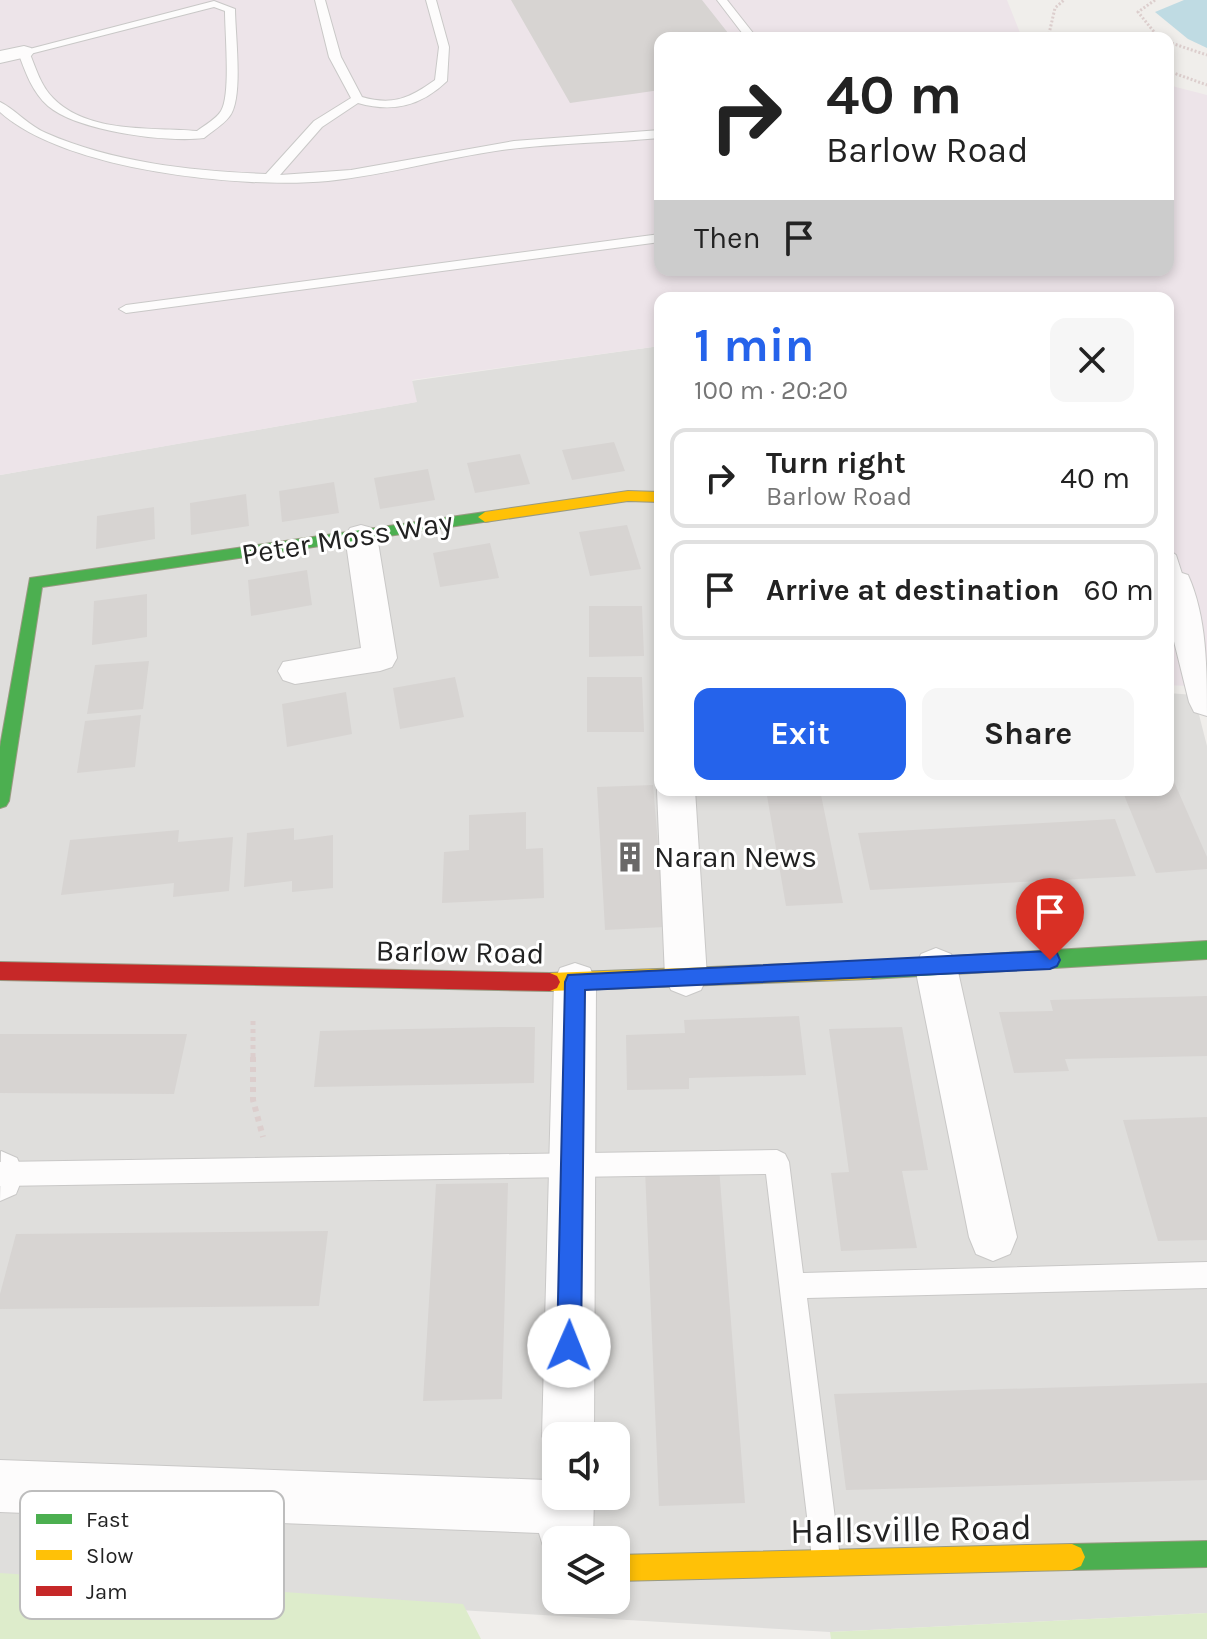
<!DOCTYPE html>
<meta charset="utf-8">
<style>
:root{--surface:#fff;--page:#f6f6f6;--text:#222;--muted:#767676;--line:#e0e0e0;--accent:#2563eb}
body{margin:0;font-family:Karla,sans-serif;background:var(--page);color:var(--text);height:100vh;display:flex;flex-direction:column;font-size:30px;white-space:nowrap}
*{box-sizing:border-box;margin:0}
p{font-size:26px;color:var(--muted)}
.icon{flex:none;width:44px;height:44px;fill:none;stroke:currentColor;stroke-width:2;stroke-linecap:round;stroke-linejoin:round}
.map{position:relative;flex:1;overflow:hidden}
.panel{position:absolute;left:654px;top:292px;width:520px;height:504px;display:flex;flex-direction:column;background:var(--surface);border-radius:16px;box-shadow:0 4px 12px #0003}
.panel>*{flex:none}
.top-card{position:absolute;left:654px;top:32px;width:520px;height:244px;border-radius:16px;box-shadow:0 4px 12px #0003;background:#fff;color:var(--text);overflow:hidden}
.controls{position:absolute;left:542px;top:1422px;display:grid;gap:16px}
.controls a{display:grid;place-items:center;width:88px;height:88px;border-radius:16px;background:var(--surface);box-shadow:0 4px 12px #0003;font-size:40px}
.pin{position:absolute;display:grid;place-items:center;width:68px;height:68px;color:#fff;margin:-82px -34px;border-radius:50% 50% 50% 0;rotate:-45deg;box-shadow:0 0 8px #0007}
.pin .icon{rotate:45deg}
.me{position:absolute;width:88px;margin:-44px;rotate:1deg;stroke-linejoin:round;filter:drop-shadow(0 0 6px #0008)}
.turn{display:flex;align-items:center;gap:28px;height:168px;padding:0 40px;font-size:36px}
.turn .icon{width:104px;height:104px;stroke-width:2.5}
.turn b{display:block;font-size:56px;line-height:68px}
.then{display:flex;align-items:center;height:76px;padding:0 40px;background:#0003;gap:16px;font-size:30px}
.round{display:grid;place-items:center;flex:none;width:84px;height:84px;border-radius:16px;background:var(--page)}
.summary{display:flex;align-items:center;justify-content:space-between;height:136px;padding:0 40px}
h1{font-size:48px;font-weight:700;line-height:60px;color:var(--accent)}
.cta{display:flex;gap:16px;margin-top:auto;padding:16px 40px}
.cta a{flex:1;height:92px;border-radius:16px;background:var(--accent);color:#fff;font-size:32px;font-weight:700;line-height:92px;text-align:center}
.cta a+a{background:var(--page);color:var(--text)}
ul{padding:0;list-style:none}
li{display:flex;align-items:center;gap:24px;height:100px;margin:0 16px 12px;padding:0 24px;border:4px solid var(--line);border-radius:16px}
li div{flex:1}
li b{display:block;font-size:30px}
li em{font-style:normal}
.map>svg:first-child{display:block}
.residential{fill:#dfdedc;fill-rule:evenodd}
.industrial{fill:#ede4e9}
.grass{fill:#ddeccb}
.water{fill:#bfdbe3}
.building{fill:#d7d4d2}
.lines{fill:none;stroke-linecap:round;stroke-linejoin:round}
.lane-casing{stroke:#c9c8c7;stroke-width:2}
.street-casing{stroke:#c9c8c7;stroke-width:2}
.fast-casing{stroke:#999a82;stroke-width:2}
.slow-casing{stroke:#999a82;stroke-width:2}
.jam-casing{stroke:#999a82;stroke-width:2}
.path-far2{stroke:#dccecd;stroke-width:3;stroke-dasharray:2 2;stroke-linecap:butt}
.path-far1{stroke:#dccecd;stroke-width:5;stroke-dasharray:4 4;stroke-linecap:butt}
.path{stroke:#dccecd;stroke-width:6;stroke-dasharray:5 5;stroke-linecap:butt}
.lane{fill:#fdfcfc;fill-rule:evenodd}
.street{fill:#fdfcfc;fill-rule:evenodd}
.fast{fill:#4caf50;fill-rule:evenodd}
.slow{fill:#ffc107;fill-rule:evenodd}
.jam{fill:#c62828;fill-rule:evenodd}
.route{fill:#2563eb;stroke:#184099;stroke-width:2}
.labels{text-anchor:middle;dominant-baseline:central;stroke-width:6;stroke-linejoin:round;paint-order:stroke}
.street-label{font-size:30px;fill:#222;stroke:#fff}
.poi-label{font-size:30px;fill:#222;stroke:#fff;text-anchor:start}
.near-street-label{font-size:36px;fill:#222;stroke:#fff}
.key{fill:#fff;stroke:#bdbdbd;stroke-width:2}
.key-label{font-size:22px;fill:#222}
</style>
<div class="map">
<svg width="1207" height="1639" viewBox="0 0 1207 1639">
<rect width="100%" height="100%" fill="#f0eeeb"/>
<path class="residential" d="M660,346V790H1168V693L1194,695L1207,746V1613L830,1632L0,1583V475L416,402L411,381ZM556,1436H616V1496H556ZM556,1540H616V1600H556Z"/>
<path class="industrial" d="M0,0H1007L1022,38H660V270H1168V85L1207,95V687L1168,685V298H660V346L412,380L417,402L0,475Z"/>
<path class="grass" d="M0,1573L463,1604L481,1639H0Z
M1207,1613V1639H831L830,1632Z"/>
<path class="water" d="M1184,0H1207V48L1188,39L1155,12Z"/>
<path class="building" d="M511,0H702L732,38H660V90L570,103Z
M614,442L625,471L572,480L562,450Z
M520,454L530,484L475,493L467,463Z
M428,469L435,500L380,509L374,478Z
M334,482L339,513L282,522L279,491Z
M246,494L249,526L191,535L190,503Z
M154,507L155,539L96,549L97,516Z
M627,525L641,569L590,576L579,532Z
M490,543L499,578L440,587L433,553Z
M307,570L312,605L251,616L248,580Z
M147,594V637L92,645L94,601Z
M589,606H642L644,656L589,657Z
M149,661L143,709L87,714L95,665Z
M455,677L464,717L400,729L393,688Z
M587,677H642L644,732H587Z
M346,692L352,734L287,747L282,704Z
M141,715L135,767L77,773L85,721Z
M1168,768L1207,857V869L1156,873L1122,790H1168Z
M653,785L665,927L605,930L597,787Z
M766,790H820L843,903L786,906Z
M526,812V849L543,848L544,898L442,903L444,852L469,850V815Z
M1115,819L1136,876L870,890L858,833Z
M294,828V840L333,835V888L292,892V881L244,887L247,833Z
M179,830L178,842L233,837L229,891L173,897L174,883L61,895L70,840Z
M1207,996V1056L1065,1059L1069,1071L1014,1073L999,1012L1053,1011L1050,1000Z
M799,1016L806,1075L689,1078V1089L627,1090L626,1035L685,1033L684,1020Z
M499,1027H535L534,1083L314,1087L320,1031Z
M902,1027L928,1170L902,1171L917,1248L841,1251L831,1173L849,1172L829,1029Z
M0,1034H187L174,1094L0,1093Z
M1207,1117V1240L1158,1241L1123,1120Z
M719,1167L745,1503L659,1506L645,1169Z
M508,1183L502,1399L423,1401L436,1184Z
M328,1231L319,1306L0,1309V1294L16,1234Z
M1207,1383V1480L846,1490L834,1394Z"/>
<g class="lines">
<g class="lane-casing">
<path id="lane" d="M315,0H325L341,57L362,97C393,106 410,98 435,80L439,47L426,0H436L449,47L447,81C421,106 393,113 358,103L322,127L280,175L351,170L514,141L660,130V138C607,143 554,143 502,150C444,158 387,175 328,181C243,189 65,171 0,112V102C16,110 29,126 46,133C114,163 194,171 266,174L314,121L351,98L329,57Z
M717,0H727L757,38H746Z
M214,1L235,9C235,34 244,100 229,117C223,125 212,131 204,138C167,143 77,131 48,106C32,92 25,71 18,52ZM214,7L225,11C225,33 231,95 221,111C216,119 205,125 197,131C152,127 88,134 53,98C41,86 36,69 30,54Z
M660,234V242L126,313L119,309L126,305Z
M1168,549L1176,555L1185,583L1176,589L1168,584Z
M777,1150L785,1154L789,1162L803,1273L1207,1262V1288L807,1298L840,1558L836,1568L826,1572L816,1568L812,1558L766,1174L0,1186V1162Z"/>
</g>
<g class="street-casing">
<path id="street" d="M24,46L31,48L34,52L31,56L0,63V51Z
M361,525L372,528L377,536L397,658L392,667L380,671L295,684L283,680L278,671L283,662L361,648L345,536L350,528Z
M1176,571L1188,575C1207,617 1207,669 1207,716L1194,712L1189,702L1168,617V574Z
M660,785V790H695L707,977L701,990L686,996L671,990L665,977L657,790Z
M936,948L951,954L957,967L1017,1237L1010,1254L993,1261L976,1254L969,1237L915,967L921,954Z
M575,963L590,968L596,982L594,1436H556V1457L550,1454L542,1436L554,982L560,968Z
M1,1151L17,1158L24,1174L16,1194L0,1201Z
M0,1460L547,1480L556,1474V1496H594L593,1540H556V1563L547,1559L539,1533L0,1512Z"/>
</g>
<g class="fast-casing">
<path id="fast" d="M485,512L490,513V521L42,587L9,801L6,806L0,808V747L30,578Z
M1207,941V959L870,979L863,976L860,970L863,964L870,961Z
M1207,1541V1567L1072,1570L1063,1566L1059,1557L1063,1548L1072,1544Z"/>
</g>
<g class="slow-casing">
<path id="slow" d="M628,491L660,492V502L628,501L485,522L478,517L485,512Z
M870,961L877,964L880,970L877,976L870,979L550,991L543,988L540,982L543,976L550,973Z
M1072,1544L1081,1548L1085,1557L1081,1566L1072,1570L616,1581V1555Z"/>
</g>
<g class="jam-casing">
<path id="jam" d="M0,962L550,973L557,976L560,982L557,988L550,991L0,980Z"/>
</g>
<path class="path-far2" d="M1155,0L1138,12L1159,38
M1048,38L1055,8L1064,0
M1168,42L1207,55
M1168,71L1207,85"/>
<path class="path-far1" d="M253,1021V1059"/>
<path class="path" d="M253,1057V1100L263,1137"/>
<use href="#lane" class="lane"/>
<use href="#street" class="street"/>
<use href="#fast" class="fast"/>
<use href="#slow" class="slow"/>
<use href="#jam" class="jam"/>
</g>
<path class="route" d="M1050,951L1057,953L1060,960L1057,966L1050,969L585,990L581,1346L577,1354L569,1358L561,1354L557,1346L565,982L568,975Z"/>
<defs>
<g id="building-bare" transform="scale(2.4)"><path d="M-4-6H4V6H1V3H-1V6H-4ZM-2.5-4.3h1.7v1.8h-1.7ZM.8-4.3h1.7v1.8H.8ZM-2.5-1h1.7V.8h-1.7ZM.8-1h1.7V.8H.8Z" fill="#6a6968" stroke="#fff" stroke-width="2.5" paint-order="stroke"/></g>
</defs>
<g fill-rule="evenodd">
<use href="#building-bare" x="630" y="857"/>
</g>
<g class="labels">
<g class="street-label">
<text transform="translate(347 538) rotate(-9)">Peter Moss Way</text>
<text transform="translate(460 952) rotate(1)">Barlow Road</text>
</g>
<g class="poi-label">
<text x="654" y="857">Naran News</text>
</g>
<g class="near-street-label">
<text transform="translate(911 1529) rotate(-1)">Hallsville Road</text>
</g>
</g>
<rect x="20" y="1491" width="264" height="128" rx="12" class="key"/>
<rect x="36" y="1514" width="36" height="10" fill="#4caf50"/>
<rect x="36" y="1550" width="36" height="10" fill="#ffc107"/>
<rect x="36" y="1586" width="36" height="10" fill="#c62828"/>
<g class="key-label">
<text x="86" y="1527">Fast</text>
<text x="86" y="1563">Slow</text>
<text x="86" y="1599">Jam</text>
</g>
</svg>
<div class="controls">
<a><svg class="icon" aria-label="sound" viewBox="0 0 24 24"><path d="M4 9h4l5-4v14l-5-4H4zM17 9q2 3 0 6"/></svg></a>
<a><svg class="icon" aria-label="layers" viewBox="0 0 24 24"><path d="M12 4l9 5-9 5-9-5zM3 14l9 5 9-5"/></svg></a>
</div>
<div class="pin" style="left:1050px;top:960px;background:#d93025"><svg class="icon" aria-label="arrive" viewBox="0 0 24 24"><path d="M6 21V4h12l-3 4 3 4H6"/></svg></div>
<svg class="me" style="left:569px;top:1346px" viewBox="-20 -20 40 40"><circle r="19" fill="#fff"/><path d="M0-13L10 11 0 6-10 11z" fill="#2563eb"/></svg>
<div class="top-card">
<div class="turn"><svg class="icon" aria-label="right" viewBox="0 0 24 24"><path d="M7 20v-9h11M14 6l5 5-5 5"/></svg><div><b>40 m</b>Barlow Road</div></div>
<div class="then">Then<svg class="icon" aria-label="arrive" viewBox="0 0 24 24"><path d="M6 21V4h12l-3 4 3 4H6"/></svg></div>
</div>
<section class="panel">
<div class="summary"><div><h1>1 min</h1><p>100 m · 20:20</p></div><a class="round"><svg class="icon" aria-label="close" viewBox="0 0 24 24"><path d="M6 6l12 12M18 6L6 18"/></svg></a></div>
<ul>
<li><svg class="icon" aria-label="right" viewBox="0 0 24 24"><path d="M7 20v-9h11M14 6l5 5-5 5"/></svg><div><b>Turn right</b><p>Barlow Road</p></div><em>40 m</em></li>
<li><svg class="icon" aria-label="arrive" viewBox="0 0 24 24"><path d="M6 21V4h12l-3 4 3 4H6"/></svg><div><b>Arrive at destination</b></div><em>60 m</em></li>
</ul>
<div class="cta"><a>Exit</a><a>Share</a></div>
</section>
</div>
